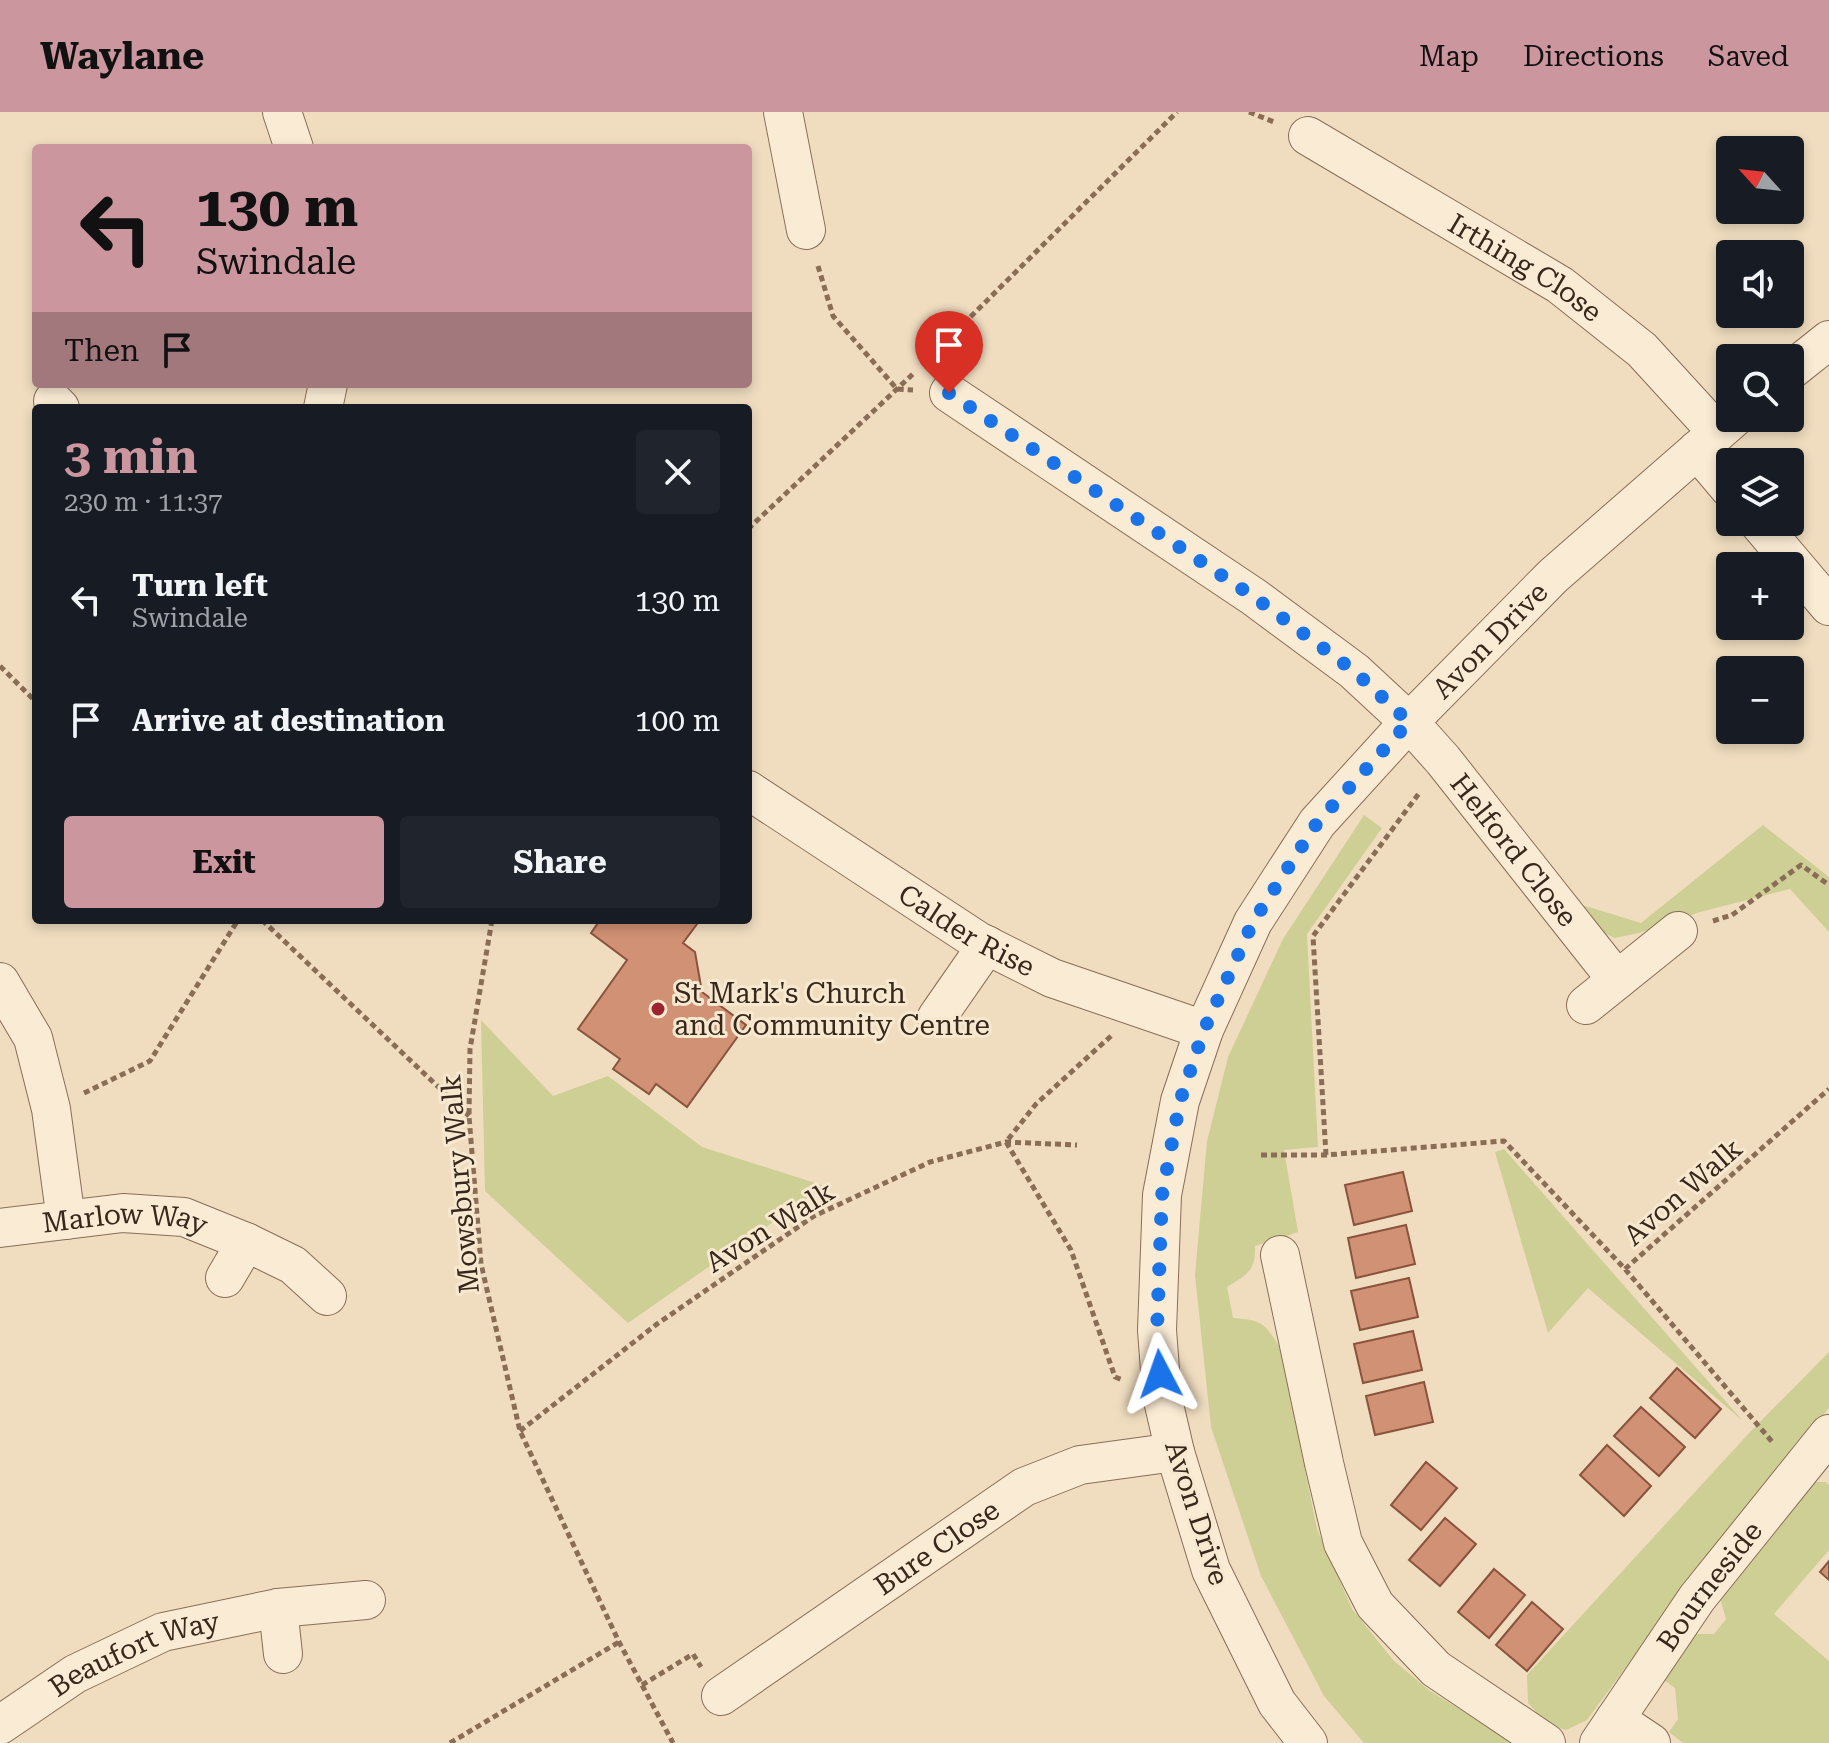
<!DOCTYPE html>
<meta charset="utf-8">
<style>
:root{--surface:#171b24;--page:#20242c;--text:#f1f3f6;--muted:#9ea1a6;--accent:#cb969d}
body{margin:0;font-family:"Roboto Serif",serif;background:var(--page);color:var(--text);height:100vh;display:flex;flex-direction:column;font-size:30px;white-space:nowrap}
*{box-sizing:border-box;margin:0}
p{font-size:26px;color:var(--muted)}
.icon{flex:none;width:44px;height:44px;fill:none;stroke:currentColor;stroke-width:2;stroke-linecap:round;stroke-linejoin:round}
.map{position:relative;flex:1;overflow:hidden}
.details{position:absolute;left:32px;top:292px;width:720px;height:520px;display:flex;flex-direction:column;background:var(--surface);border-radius:8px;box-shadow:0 4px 12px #0003}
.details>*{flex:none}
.guide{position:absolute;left:32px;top:32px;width:720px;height:244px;border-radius:8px;box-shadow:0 4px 12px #0003;background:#cb969d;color:#111;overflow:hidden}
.needle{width:52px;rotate:297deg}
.fabs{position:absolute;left:1716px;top:24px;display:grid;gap:16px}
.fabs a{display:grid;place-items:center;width:88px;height:88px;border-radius:8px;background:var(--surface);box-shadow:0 4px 12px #0003;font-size:40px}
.pin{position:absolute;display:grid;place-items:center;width:68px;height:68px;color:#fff;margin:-82px -34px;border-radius:50% 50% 50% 0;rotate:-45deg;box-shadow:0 0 8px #0007}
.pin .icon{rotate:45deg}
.me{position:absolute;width:88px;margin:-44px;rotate:356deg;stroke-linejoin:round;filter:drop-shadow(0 0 6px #0008)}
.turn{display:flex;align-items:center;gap:28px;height:168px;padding:0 32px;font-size:36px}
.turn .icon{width:104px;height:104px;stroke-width:2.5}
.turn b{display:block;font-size:56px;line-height:68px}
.then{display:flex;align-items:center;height:76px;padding:0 32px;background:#0003;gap:16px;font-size:30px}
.round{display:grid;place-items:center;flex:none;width:84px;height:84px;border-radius:8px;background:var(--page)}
.summary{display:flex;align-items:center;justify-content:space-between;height:136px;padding:0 32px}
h1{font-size:48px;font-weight:700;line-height:60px;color:var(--accent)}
.button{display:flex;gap:16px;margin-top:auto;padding:16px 32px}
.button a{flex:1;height:92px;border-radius:8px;background:var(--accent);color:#111;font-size:32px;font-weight:700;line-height:92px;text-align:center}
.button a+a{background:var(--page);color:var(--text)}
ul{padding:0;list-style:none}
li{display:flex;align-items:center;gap:24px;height:120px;padding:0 32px}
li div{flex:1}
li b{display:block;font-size:30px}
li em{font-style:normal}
header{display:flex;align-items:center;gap:48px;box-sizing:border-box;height:112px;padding:0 40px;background:var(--accent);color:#111}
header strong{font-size:38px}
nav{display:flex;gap:44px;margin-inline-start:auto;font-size:28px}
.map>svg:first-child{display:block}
.green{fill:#cecf94}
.building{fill:#d09174;stroke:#8a533c;stroke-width:2}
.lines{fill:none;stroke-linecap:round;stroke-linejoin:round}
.minor-casing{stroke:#8a6d57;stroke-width:40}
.path{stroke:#8a6d57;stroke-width:5;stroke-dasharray:6 4;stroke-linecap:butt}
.minor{stroke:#faebd4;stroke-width:38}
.route{stroke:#1a73e8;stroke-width:14;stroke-dasharray:0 25.2}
.poi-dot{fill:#9c2431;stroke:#f7e8d0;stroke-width:3}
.labels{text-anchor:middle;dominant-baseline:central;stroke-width:6;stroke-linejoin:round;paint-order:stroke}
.street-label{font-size:28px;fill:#39271c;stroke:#f7e8d0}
.poi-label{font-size:28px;fill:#39271c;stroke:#f7e8d0;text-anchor:start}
</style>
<header>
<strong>Waylane</strong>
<nav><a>Map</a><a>Directions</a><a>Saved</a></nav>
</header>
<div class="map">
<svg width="1829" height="1631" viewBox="0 0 1829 1631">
<rect width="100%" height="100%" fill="#f0ddc0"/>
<path class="green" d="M1364,703L1382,716L1307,822L1318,1035L1284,1038L1298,1120L1255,1134C1256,1158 1247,1163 1227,1175L1233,1206C1262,1208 1265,1211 1280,1236L1317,1417L1352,1497L1394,1549L1430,1579L1515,1631H1364L1324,1584L1261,1464L1211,1315L1195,1163L1207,1029L1228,945L1283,827Z
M1763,713L1829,765V820L1790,777L1700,800L1639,821L1615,826L1595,817L1579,792L1641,811Z
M481,908L553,984L608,964L702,1035L825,1074L628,1211L485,1079Z
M1504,1037L1743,1309L1588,1176L1548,1221L1495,1040Z
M1829,1240V1296L1716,1432L1587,1608L1566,1618L1548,1613L1528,1591L1527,1563L1750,1320Z
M1811,1370H1826L1829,1373V1438L1774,1502L1829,1549V1631H1683L1669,1620L1678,1607L1675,1576L1661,1566L1692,1522H1714L1726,1507L1719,1483Z"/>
<path class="building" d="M600,808H700L683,831L695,840L702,880L746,913L687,995L656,972L649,982L613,957L620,947L578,917L627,848L591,821Z
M1403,1060L1412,1099L1354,1113L1345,1073Z
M1406,1113L1415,1152L1356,1166L1348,1126Z
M1409,1166L1418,1205L1360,1218L1351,1179Z
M1413,1219L1422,1258L1363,1271L1354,1232Z
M1677,1256L1721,1297L1695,1326L1650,1286Z
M1424,1270L1433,1310L1375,1323L1366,1284Z
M1641,1295L1685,1335L1659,1364L1614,1324Z
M1607,1333L1651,1374L1624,1404L1580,1363Z
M1426,1350L1457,1376L1421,1418L1391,1393Z
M1445,1406L1476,1432L1440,1474L1409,1448Z
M1829,1449V1468L1820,1460Z
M1494,1457L1525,1483L1489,1526L1458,1500Z
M1532,1490L1563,1517L1527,1559L1496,1533Z"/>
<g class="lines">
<g class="minor-casing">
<g id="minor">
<path d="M282,0L294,36"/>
<path d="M783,0L806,118"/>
<path id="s1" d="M1308,24L1560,173L1642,238L1717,320"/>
<path d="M1790,259L1829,228"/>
<path id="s2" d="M949,281L1254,485L1354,559L1409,610L1443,648L1617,868"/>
<path d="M53,289L60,296"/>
<path d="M323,296L328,272"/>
<path d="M1697,338L1730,377"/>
<path d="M1758,410L1829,494"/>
<path id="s3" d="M748,678L978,829L1052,866L1204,918"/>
<path d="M0,870L33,926L51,997L66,1108"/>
<path d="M1586,893L1678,819"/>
<path d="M937,905L987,833"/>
<path id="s4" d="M0,1116L123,1101L184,1105L246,1130L293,1153L327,1184"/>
<path d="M1280,1143L1324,1351L1343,1431L1375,1493L1436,1557L1546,1631"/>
<path d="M225,1166L246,1130"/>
<path d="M278,1496L283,1542"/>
<path id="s5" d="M721,1584L1024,1375L1080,1353L1175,1340"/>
<path d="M1615,1607L1651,1631"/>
<path id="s6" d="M0,1613L75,1562L163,1520L278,1496L366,1488"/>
<path id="s7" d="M1308,1631L1277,1591L1211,1458L1175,1340L1162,1284L1157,1218L1162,1083L1180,989L1204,918L1253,810L1317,711L1409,610L1553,464L1734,306"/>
<path id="s8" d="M1599,1631L1697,1486L1829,1322"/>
</g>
</g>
<path class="path" d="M1249,0L1274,10
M818,154L833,204L897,277L913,278
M928,247L1177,0
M748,417L915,260
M0,554L36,590
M262,808L469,1004
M492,808L470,937L469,1004L481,1152L520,1319L619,1530L673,1631
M1713,809L1732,803L1801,753L1829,773
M1111,924L1036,992L1006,1030L1071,1138L1115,1265L1123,1268
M84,981L150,949L238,808
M1261,1043H1326L1504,1029L1625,1157L1774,1332
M1326,1043L1313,824L1420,680
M1625,1157L1829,977
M520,1319L657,1212L814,1104L930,1050L1006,1030L1077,1033
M642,1573L693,1542L701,1555
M450,1631L619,1530"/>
<use href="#minor" class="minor"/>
</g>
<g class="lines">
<path class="route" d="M949,281L1254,485L1354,559L1409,610L1317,711L1253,810L1204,918L1180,989L1162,1083L1157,1218L1160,1262"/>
</g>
<circle class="poi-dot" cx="658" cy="897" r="8"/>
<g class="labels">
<g class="street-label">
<text stroke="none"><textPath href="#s1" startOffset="254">Irthing Close</textPath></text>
<text stroke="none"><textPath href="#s7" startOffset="1240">Avon Drive</textPath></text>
<text stroke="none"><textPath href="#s2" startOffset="732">Helford Close</textPath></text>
<text stroke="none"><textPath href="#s3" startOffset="260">Calder Rise</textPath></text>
<text transform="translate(460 1072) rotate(-95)">Mowsbury Walk</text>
<text transform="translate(1683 1080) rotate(-41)">Avon Walk</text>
<text transform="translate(770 1115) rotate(-32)">Avon Walk</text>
<text stroke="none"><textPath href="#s4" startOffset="126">Marlow Way</textPath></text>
<text transform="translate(1197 1401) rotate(72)">Avon Drive</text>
<text stroke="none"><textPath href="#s5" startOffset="262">Bure Close</textPath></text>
<text stroke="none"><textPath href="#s8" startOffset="192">Bourneside</textPath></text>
<text stroke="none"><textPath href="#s6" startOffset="154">Beaufort Way</textPath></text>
</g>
<g class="poi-label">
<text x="674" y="881">St Mark's Church<tspan x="674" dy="32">and Community Centre</tspan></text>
</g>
</g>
</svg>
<div class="fabs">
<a><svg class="needle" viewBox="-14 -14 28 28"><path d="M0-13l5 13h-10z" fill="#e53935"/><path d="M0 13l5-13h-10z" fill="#9ea1a6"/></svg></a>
<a><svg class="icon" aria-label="sound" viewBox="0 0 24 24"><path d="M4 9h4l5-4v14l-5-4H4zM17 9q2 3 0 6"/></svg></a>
<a><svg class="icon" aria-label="search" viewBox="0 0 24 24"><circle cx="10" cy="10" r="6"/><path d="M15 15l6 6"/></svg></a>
<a><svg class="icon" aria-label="layers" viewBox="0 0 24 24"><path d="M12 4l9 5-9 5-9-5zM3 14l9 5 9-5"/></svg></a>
<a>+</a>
<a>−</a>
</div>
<div class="pin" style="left:949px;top:281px;background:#d93025"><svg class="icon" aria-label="arrive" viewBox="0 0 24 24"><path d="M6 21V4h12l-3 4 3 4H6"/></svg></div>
<svg class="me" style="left:1160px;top:1262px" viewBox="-20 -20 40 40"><path d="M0-17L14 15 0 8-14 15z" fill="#1a73e8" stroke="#fff" stroke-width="4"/></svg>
<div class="guide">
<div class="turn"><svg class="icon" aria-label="left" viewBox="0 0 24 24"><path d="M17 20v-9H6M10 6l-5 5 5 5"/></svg><div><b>130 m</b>Swindale</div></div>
<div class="then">Then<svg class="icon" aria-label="arrive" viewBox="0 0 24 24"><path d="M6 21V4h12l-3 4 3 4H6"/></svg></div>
</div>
<section class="details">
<div class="summary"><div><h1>3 min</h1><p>230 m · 11:37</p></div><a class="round"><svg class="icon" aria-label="close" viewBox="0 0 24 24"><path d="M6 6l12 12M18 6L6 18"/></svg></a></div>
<ul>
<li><svg class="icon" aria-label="left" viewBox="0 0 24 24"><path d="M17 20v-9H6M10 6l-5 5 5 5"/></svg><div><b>Turn left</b><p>Swindale</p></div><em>130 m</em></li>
<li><svg class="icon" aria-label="arrive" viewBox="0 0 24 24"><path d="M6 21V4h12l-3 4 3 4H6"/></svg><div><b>Arrive at destination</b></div><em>100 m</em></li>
</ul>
<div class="button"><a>Exit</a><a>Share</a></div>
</section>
</div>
